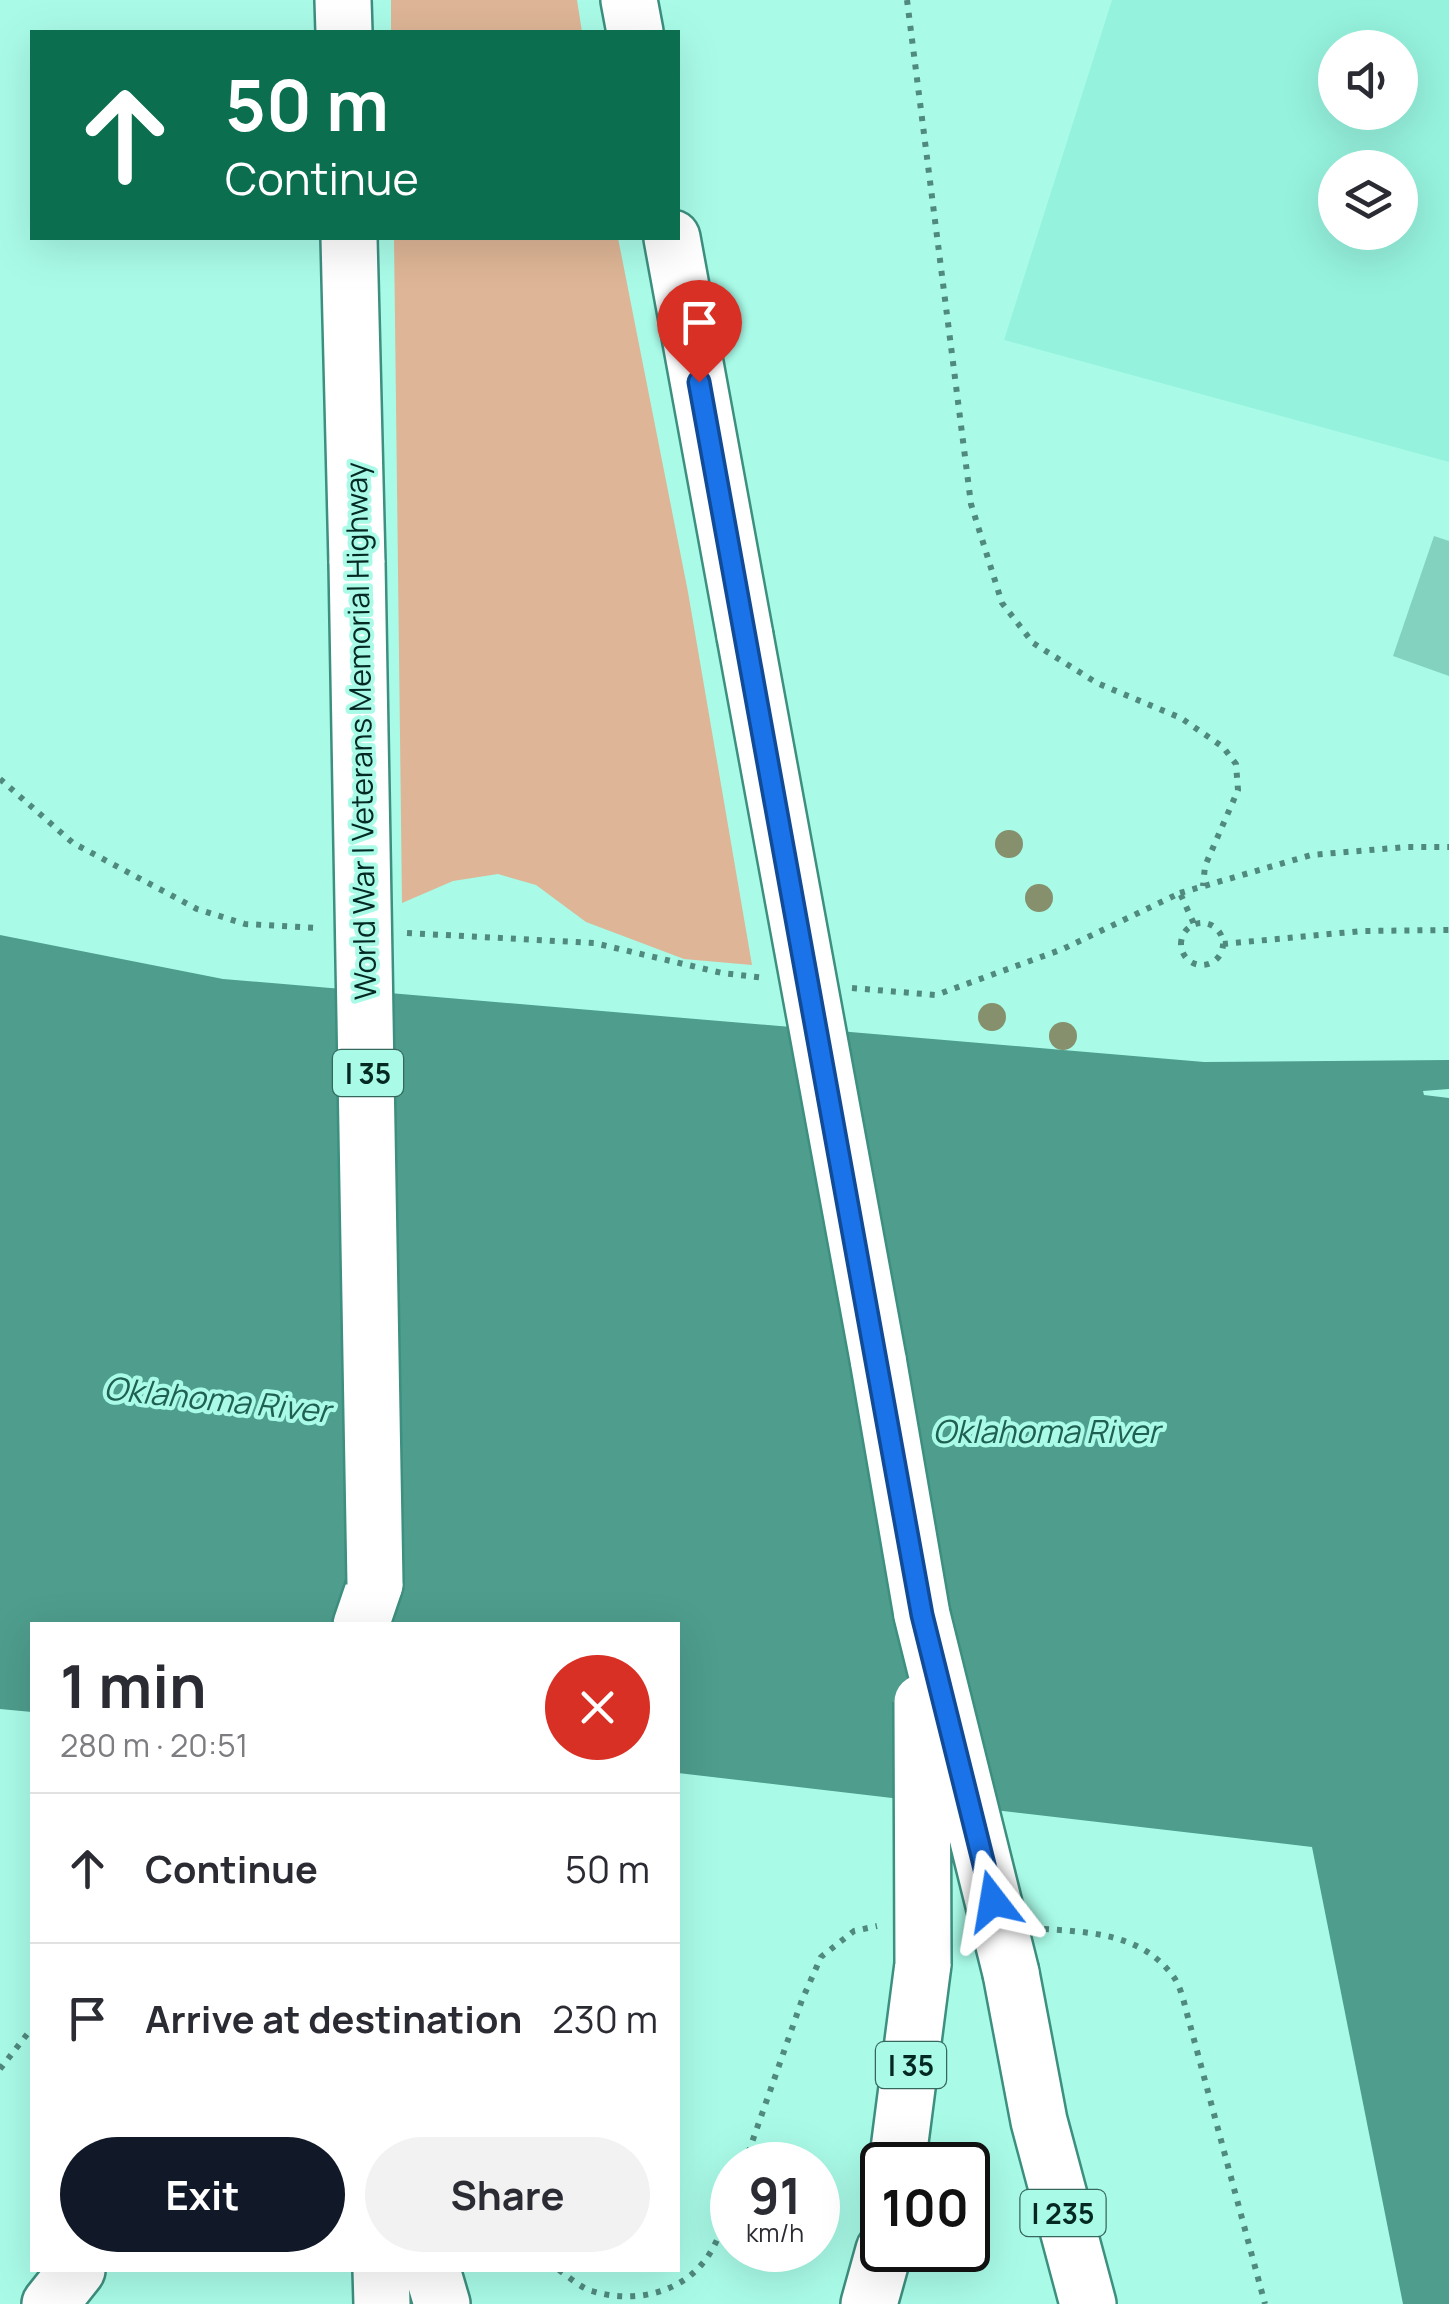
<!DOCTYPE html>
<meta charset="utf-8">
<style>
:root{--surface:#fff;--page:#f2f2f3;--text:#2b2b33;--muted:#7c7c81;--line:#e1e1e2;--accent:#111827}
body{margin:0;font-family:Manrope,sans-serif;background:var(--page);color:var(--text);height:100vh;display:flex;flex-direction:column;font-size:38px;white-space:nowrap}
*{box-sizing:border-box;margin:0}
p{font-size:32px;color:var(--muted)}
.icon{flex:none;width:55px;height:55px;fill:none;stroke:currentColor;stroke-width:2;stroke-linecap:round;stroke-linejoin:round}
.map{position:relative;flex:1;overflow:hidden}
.sheet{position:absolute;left:30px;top:1622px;width:650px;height:650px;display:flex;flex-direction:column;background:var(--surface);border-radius:0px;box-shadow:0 10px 40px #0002}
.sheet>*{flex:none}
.guide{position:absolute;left:30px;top:30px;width:650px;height:210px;border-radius:0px;box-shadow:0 10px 40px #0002;background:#0b6e4f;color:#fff;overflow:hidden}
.buttons{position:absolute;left:1318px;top:30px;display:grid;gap:20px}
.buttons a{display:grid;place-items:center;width:100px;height:100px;border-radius:50%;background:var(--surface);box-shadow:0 10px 40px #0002;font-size:50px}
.speed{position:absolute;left:710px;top:2142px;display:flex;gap:20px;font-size:50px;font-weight:700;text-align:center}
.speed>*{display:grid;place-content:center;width:130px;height:130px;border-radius:50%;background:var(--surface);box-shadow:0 10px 40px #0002;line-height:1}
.speed small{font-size:25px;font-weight:400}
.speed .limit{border:5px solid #111;border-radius:15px;background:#fff;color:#111}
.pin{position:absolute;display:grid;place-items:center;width:85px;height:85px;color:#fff;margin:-102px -42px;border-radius:50% 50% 50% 0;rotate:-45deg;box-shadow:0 0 10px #0007}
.pin .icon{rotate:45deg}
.me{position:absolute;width:110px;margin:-55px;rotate:346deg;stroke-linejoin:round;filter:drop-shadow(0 0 8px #0008)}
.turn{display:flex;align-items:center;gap:35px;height:210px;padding:0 30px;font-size:45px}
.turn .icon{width:130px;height:130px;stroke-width:2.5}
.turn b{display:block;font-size:70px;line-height:85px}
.round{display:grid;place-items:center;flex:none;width:105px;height:105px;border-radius:52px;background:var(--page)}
.headline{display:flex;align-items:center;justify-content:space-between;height:170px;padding:0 30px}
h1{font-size:60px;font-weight:700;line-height:75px}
.action{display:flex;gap:20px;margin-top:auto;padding:20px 30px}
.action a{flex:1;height:115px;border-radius:60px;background:var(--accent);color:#fff;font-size:40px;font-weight:700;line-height:115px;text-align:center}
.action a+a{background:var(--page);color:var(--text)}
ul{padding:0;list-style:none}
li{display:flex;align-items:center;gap:30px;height:150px;padding:0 30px;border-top:2px solid var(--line)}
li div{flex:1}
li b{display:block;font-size:38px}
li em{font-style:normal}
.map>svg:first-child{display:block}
.built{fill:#95f2dd;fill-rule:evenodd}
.green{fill:#deb596}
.water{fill:#4e9d8d}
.building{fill:#83d2c0}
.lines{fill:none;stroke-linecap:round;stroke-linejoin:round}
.motorway-casing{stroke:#3d8f7f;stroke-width:60}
.path{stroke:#50897d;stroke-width:6;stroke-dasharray:5 8;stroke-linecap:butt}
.motorway{stroke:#fff;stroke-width:55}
.motorway-bridge-casing{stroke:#3d8f7f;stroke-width:60;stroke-linecap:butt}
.motorway-bridge{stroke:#fff;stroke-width:55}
.tree{fill:#86906c}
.route-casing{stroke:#114b97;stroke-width:25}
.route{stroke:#1a73e8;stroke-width:18}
.labels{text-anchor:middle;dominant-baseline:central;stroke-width:8;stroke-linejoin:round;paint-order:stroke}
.shield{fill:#a9fbe8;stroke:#36675d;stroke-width:2.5}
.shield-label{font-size:28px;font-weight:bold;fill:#042822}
.street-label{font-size:30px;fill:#042822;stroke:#a9fbe8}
.water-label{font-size:32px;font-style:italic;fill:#206053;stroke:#a9fbe8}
</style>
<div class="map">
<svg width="1449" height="2304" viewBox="0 0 1449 2304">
<rect width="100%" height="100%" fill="#a9fbe8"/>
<path class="built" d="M1112,0H1449V462L1004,340ZM1335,48H1400V112H1335ZM1335,168H1400V232H1335Z"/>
<path class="green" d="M391,0H577L582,32H391Z
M394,238H618L688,592L752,965L684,959L586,922L536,885L498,874L453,881L402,903Z"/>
<path class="water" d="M0,935L223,979L1204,1062L1449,1060V1089L1423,1091L1424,1095L1449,1098V2304H1403L1312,1847L678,1773V1625H32V1712L0,1709Z"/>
<path class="building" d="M1434,536L1449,541V676L1393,656Z"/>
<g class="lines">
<g class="motorway-casing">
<path id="motorway" d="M343,0L344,32
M629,0L635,32
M349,238L357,563
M672,238L745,636
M878,1359L922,1615
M361,1625L375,1584
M1011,1973L1039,2121L1088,2304
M897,2165L923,1964
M381,2270L382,2304
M432,2270L442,2304
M50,2304L77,2270
M869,2304L884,2250"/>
</g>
<path class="path" d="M907,0L971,504L1002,603L1033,643L1097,683L1181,718L1223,747L1236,764L1238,790L1205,866L1203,886
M0,779L73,843L197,909L245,924L319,928
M1180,893L1311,855L1406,847H1449
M1181 944a21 21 0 1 1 42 0a21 21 0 1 1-42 0Z
M407,933L594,943L722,973L765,978
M1223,944L1362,931L1449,930
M852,988L936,995L1063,949L1180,893L1194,924
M1044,1929C1091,1932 1142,1934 1173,1976C1182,1988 1185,2008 1189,2021L1265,2304
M0,2069L32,2028
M744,2165L802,2000L821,1957L854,1931L877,1926
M559,2270C569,2277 581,2288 592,2291C630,2303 676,2295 702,2264C717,2247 725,2220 732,2199"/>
<use href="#motorway" class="motorway"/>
<g class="motorway-bridge-casing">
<path id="motorway-bridge" d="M357,563L375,1584
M745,636L878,1359
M922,1615L1011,1973
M922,1702L923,1964"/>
</g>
<use href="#motorway-bridge" class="motorway-bridge"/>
</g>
<g class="tree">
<circle cx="1009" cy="844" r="14"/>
<circle cx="1039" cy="898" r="14"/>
<circle cx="992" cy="1017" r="14"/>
<circle cx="1063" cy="1036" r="14"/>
</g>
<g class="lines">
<g class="route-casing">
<path id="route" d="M699,382L922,1615L993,1901"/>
</g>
<use href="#route" class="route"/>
</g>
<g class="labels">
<g class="shield">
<rect x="333" y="1050" width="70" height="46" rx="8"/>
<rect x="876" y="2042" width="70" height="46" rx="8"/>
<rect x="1020.5" y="2190" width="85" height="46" rx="8"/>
</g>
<g class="shield-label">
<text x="368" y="1073">I 35</text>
<text x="911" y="2065">I 35</text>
<text x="1063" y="2213">I 235</text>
</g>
<g class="street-label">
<text transform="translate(360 731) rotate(-91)">World War I Veterans Memorial Highway</text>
</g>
<g class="water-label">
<text transform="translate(217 1399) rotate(6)">Oklahoma River</text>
<text x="1046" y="1431">Oklahoma River</text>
</g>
</g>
</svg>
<div class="buttons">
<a><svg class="icon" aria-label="sound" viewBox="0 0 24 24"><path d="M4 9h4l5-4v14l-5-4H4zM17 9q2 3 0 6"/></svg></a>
<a><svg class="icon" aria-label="layers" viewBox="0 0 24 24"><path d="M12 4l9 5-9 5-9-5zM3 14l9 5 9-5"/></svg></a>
</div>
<div class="speed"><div>91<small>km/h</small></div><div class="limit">100</div></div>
<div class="pin" style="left:699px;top:382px;background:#d93025"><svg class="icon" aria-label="arrive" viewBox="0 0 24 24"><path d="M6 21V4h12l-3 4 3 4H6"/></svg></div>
<svg class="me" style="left:993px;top:1901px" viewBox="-20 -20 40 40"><path d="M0-17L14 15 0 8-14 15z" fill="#1a73e8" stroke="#fff" stroke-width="4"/></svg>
<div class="guide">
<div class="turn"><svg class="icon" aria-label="ahead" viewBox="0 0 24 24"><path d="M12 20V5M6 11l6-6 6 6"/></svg><div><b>50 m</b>Continue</div></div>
</div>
<section class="sheet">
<div class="headline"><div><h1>1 min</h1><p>280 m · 20:51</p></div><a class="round" style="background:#d93025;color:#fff"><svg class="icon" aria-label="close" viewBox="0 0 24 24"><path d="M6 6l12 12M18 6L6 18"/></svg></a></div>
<ul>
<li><svg class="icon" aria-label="ahead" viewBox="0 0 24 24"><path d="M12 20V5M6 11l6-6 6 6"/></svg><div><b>Continue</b></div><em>50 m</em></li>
<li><svg class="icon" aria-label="arrive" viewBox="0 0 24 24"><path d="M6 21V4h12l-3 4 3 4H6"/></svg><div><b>Arrive at destination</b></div><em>230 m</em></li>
</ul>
<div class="action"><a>Exit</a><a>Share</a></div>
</section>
</div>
